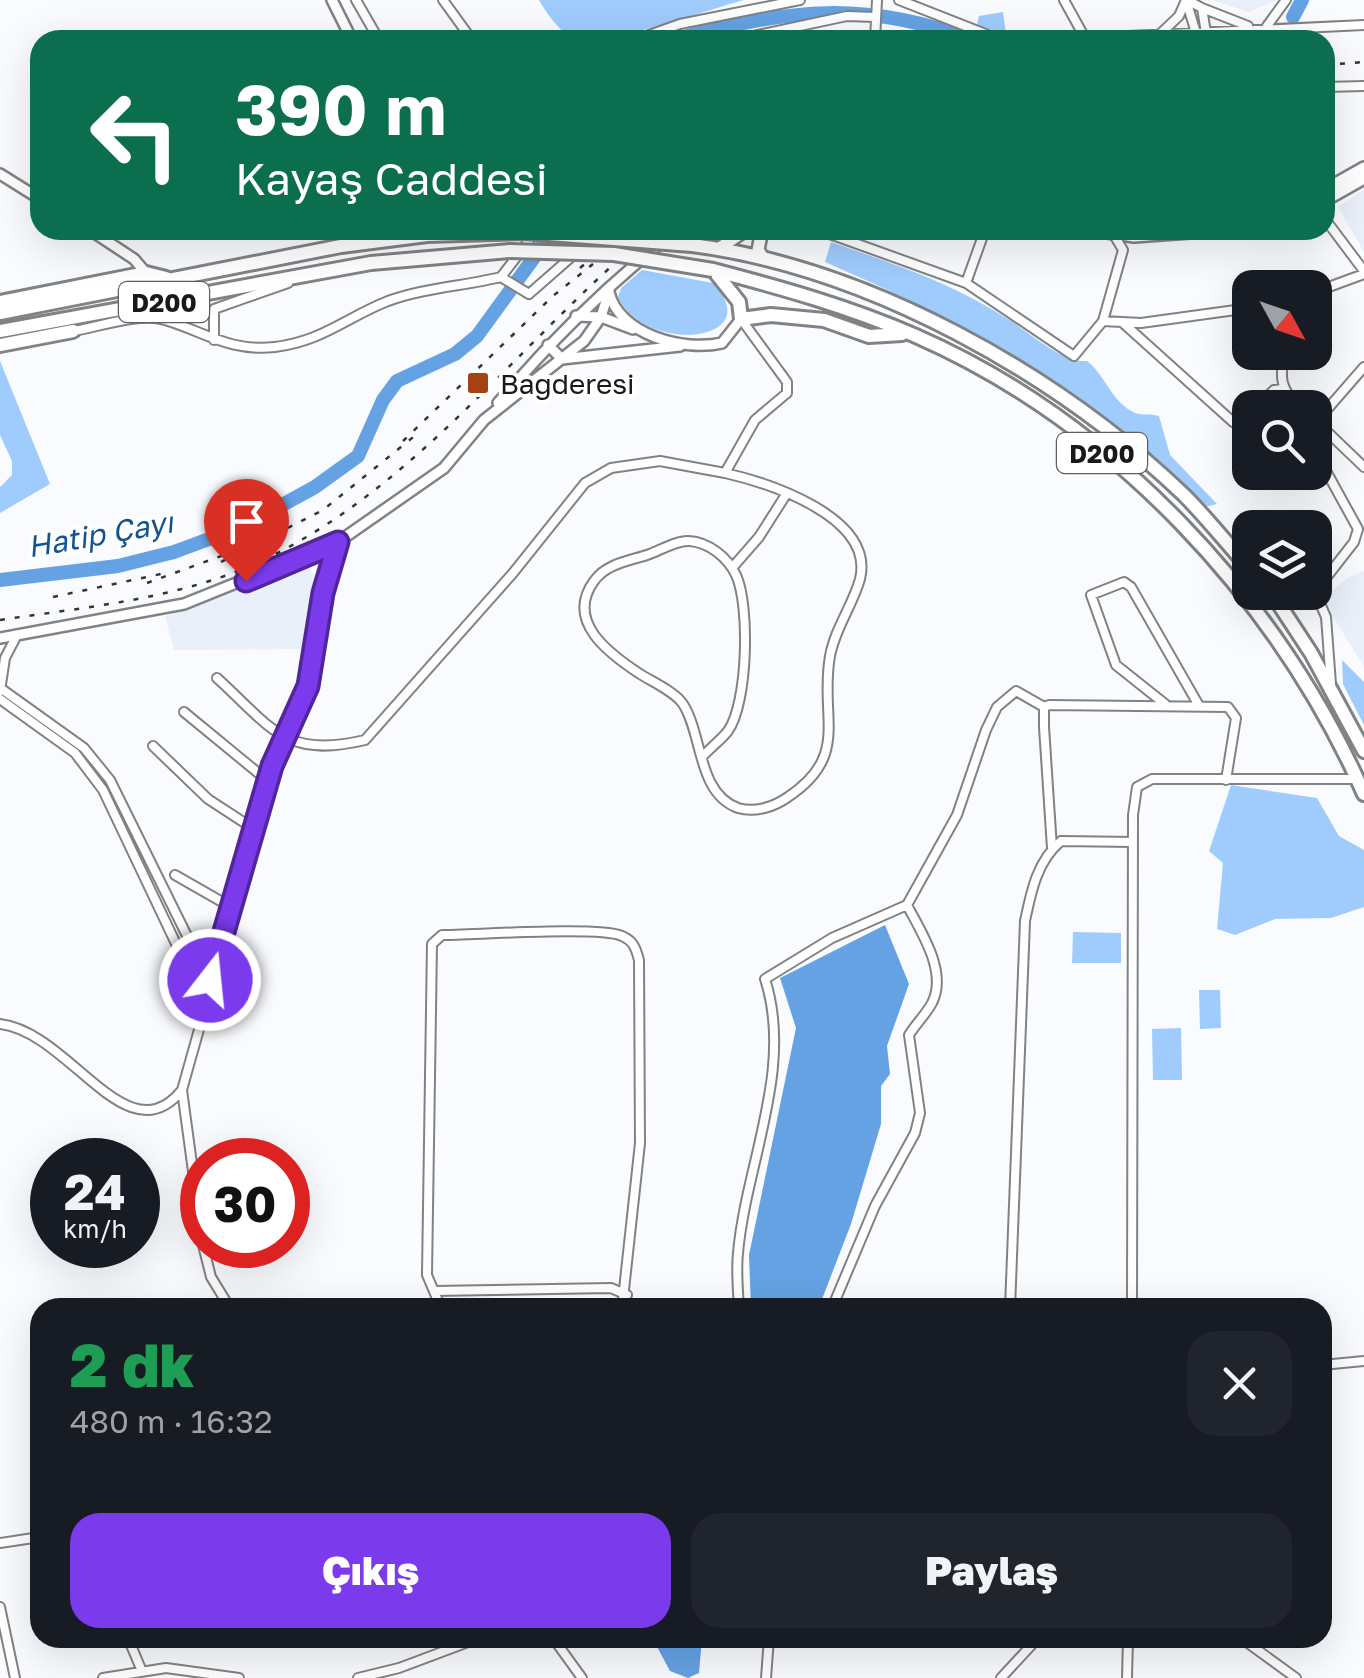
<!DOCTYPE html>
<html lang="tr">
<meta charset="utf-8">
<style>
:root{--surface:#171b24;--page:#20242c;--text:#f1f3f6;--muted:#9ea1a6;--accent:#7c3aed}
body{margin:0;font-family:"Golos Text",sans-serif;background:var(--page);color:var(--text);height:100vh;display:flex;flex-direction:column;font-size:38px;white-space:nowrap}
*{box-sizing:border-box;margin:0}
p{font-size:32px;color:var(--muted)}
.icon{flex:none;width:55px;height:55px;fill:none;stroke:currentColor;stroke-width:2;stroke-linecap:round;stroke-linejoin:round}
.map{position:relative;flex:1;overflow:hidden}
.sheet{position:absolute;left:30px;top:1298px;width:1302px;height:350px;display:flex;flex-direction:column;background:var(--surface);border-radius:30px;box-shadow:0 10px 40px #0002}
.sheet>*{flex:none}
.hud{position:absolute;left:30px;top:30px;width:1305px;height:210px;border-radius:30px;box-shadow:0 10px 40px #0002;background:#0b6e4f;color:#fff;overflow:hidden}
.needle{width:65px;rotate:130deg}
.buttons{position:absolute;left:1232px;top:270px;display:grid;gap:20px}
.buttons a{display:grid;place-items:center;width:100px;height:100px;border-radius:20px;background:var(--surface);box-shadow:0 10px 40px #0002;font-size:50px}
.speed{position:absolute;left:30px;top:1138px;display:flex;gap:20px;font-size:50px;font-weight:700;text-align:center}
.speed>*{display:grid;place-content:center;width:130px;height:130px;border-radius:50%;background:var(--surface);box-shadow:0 10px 40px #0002;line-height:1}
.speed small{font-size:25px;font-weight:400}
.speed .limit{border:15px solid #d22;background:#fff;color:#111}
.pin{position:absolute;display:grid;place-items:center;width:85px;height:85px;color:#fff;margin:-102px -42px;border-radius:50% 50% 50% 0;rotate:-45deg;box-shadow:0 0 10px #0007}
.pin .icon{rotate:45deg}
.me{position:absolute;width:110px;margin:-55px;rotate:16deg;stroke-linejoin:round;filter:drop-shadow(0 0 8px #0008)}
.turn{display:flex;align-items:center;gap:35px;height:210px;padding:0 40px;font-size:45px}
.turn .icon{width:130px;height:130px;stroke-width:2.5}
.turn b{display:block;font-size:70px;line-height:85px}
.round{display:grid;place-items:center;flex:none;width:105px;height:105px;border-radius:30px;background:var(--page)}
.overview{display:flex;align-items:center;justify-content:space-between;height:170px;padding:0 40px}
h1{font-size:60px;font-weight:800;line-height:75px;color:#1e9e55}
.action{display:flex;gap:20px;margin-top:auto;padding:20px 40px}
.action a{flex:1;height:115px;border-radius:30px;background:var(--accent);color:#fff;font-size:40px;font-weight:800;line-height:115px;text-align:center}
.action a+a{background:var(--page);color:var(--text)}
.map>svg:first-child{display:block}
.built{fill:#e9f0f9}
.green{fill:#9fccfd}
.water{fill:#65a2e4}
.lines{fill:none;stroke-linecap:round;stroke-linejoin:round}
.river{stroke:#65a2e4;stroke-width:14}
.minor-casing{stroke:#808385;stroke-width:12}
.tertiary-casing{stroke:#808385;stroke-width:14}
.primary-casing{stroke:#808385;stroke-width:16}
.trunk-casing{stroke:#808385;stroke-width:18}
.minor{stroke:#fff;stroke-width:8}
.tertiary{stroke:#fff;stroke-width:9}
.primary{stroke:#fff;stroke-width:11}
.trunk{stroke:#fff;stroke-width:12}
.rail{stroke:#343435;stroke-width:2.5;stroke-dasharray:5 10;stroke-linecap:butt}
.trunk-bridge-casing{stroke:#808385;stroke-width:18;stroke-linecap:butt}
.trunk-bridge{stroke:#fff;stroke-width:12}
.route-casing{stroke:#51269a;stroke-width:25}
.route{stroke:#7c3aed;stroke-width:18}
.poi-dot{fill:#a64113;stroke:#fff;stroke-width:4}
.labels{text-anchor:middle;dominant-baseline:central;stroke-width:8;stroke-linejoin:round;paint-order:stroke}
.shield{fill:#fff;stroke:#5e5e5f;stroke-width:2.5}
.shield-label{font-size:25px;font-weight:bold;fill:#19191a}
.poi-label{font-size:28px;fill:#19191a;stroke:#fff;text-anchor:start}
.water-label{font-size:30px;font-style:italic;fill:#135490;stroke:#fff}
</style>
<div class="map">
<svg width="1364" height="1678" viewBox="0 0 1364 1678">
<rect width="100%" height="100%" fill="#f9fbfe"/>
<path class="built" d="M1212,0H1277L1249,12Z
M1364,189V252L1338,207Z
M308,567L315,576L316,600L305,649L174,650L165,616L277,574Z
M1364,571V667L1322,599L1349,577Z"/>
<path class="green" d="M539,0H744C714,8 598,48 577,40C561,34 547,14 539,0Z
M1003,12L1006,34L977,25L979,16Z
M831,242C894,264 955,284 1011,321C1031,334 1062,362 1087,361C1107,377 1110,401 1135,413C1143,416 1150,413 1159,416L1170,455L1217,504L1205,507C1185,480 1163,464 1138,443C1045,363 937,311 825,262Z
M642,270L713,283C769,342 646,356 618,297L621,288Z
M0,361L50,484L0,513V487L12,475V461L0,435Z
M1342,660L1364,682V725L1343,684Z
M1231,785L1317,798L1339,836L1364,850V907L1331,918L1275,919L1235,935L1217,929L1223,863L1209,851Z
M1073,932L1121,933V963H1072Z
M1199,990H1220L1221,1028L1200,1029Z
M1181,1028L1182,1080H1153L1152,1029Z"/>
<path class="water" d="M885,925L909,984L887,1046L890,1074L881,1086V1124L851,1224L819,1307H751L749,1255L796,1028L780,978Z
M657,1638H702L699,1673L688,1678L670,1671L655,1643Z"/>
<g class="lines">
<path class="river" d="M1293,17L1302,0
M680,38C790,9 866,0 972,40
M1249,40H1270L1279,34
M0,580L118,566L174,552L244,526L315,487L358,456L383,400L397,381L455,354L477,336L554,230"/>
<g class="minor-casing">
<path id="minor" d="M356,0L379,40
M443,0L472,40
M899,0L1001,40
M1186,0L1196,33
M1187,0L1202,8L1206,33
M1202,8L1248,26
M1267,26L1286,0
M1159,35L1179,16L1186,0
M1085,38L1364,25
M635,40L680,24L800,0
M734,40L847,16L875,17
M875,40L877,0
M1034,40L1085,38L1064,0
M1325,87L1364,86
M1325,219L1364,271
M828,230L827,233L966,283L1074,356L1103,321L1123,250L1114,235
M501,277L535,233
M966,283L985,230
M1315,292L1364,274
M1103,321L1141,323L1250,308
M1122,322L1233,422L1250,412
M73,331C99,327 139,312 165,320C205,332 229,352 275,347C323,341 347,317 388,301C424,288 464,286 501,277L529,294L602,230
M214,340V309L288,283
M1286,352C1278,377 1281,390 1300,408
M1255,408L1274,390L1282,389
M1315,420L1364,467
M1317,421L1364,367
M1315,451L1358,529L1354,542L1315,592
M732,568L759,537L787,493
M1315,592L1326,617L1331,684
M217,678C272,728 285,759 365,740L513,573L585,483L611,468L660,461L725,473
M3,690L84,748L110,780L194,950L216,961
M0,691L5,658L17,635
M0,699L75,753L103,790L187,967L210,979
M1165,704L1116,665L1091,595L1124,582L1131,587L1198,704
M184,712L268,781
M153,746L208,799L254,829
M702,757C710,748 721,740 728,731C748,703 750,605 736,575C728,558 709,542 689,541C677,540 659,551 647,555C628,561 606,564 594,581C565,621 608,653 640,674C653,682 675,692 683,704C703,735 697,793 738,808C755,813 774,807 788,797C851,755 819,717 830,656C835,628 853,605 860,579C875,517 769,483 725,473L755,420L787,393V382L741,319
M1052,848L1044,727V707L1049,705L1228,707L1236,718L1226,780
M175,875L231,907
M0,1024C70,1032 127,1158 182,1090L273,766L308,686L323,593L338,542
M182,1090L202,1238
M203,1245L211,1277L230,1308
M434,1291L611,1288L627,1295
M441,1308L427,1275L432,944L442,935C474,935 600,926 622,936C634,941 636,949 639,960L640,1143L622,1308
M739,1308C738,1290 736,1271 738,1253C746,1163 794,1069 765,979L832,938L907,905L957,815L986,730L997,707L1016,691L1044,707
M832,1308L875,1206L915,1133L920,1113L909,1035C916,1024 926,1014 932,1003C948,972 921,932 907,905
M1010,1308L1025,921C1031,892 1037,861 1061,841L1133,842
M1132,1308L1133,815L1137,787L1152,779H1357
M1322,1365L1364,1361
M0,1543L40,1537
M0,1607L15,1678
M128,1638L141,1669
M553,1638L582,1678
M1241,1638L1296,1678
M103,1678L166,1668L239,1678
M358,1678L399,1668L479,1638
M766,1678L769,1638
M1001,1678L1038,1638
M1127,1678L1128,1638"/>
</g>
<g class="tertiary-casing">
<path id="tertiary" d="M332,0L352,40
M0,174L40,199
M90,230L134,259L146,273
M609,292C619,335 684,352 722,343L741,319
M576,316L601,317L633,329
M548,345L562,359L680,346
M498,403C553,338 611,282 677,230
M0,638L184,604L338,542L444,468L484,420L584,341L601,317L609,291"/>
</g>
<g class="primary-casing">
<path id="primary" d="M1325,190L1364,168
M1325,200L1364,178
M762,230L758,250L764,259
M1094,230L1134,236L1218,230
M718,249L746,230"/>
</g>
<g class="trunk-casing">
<path id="trunk" d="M692,245C869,268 1056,373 1184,495C1207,518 1228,545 1250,569
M713,270C782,288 850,307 916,336C1114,423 1277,598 1364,794
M715,272L739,302L741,319L771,315L824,320L869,336L902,334
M0,302L146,273L166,278
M0,313L341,246L427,235L523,232
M0,331L371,263L510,251
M0,345L73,331
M1271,592L1311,653L1364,751"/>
</g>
<use href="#minor" class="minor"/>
<use href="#tertiary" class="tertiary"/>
<use href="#primary" class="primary"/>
<use href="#trunk" class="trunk"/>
<path class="rail" d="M1325,65L1364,62
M580,268L626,230
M403,441L553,296L593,264
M221,562L323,510L417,434
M147,583L232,552
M53,597L161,574
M0,620C86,607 179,599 259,562C417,489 521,339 653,230"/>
<g class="trunk-bridge-casing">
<path id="trunk-bridge" d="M523,232L692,245
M510,251L614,254L713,270"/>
</g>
<use href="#trunk-bridge" class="trunk-bridge"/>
</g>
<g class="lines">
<g class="route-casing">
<path id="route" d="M210,980L272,766L308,686L323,593L338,542L246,581"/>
</g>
<use href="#route" class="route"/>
</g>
<rect class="poi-dot" x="466" y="371" width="24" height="24" rx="5"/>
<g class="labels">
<g class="shield">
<rect x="119" y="282" width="90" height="40" rx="8"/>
<rect x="1057" y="433" width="90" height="40" rx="8"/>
</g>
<g class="shield-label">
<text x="164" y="302">D200</text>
<text x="1102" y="453">D200</text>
</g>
<g class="poi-label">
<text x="500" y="383">Bağderesi</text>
</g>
<g class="water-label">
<text transform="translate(100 534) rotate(-10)">Hatip Çayı</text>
</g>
</g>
</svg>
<div class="buttons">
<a><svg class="needle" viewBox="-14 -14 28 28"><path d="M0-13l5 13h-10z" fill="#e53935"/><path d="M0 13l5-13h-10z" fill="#9ea1a6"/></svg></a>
<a><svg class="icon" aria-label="search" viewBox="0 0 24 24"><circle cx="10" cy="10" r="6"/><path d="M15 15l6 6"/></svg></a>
<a><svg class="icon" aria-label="layers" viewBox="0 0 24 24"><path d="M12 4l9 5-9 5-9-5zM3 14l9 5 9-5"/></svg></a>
</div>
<div class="speed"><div>24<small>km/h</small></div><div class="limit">30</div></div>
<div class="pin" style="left:246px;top:581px;background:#d93025"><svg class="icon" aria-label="arrive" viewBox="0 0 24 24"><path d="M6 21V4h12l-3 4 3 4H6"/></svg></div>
<svg class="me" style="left:210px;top:980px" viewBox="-20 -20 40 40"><circle r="17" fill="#7c3aed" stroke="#fff" stroke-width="3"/><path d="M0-11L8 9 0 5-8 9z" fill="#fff"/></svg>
<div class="hud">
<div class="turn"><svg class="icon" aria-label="left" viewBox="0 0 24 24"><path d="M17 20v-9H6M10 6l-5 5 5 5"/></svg><div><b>390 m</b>Kayaş Caddesi</div></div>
</div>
<section class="sheet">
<div class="overview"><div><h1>2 dk</h1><p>480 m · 16:32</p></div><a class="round"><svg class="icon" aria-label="close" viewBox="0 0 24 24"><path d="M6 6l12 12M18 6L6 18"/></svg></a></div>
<div class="action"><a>Çıkış</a><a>Paylaş</a></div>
</section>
</div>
